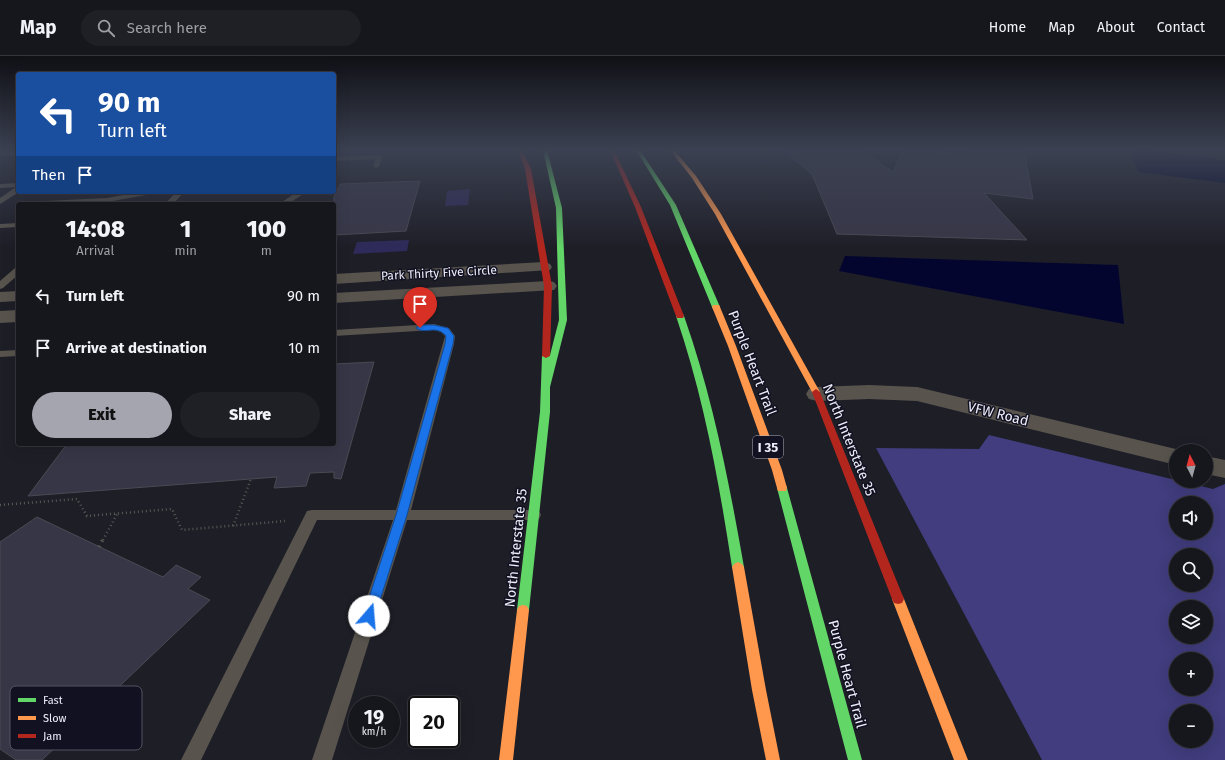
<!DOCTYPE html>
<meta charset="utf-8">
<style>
:root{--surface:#16161d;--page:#1f1f26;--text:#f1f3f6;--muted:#9e9fa4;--line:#35353b;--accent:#a5a5b0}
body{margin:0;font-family:"Fira Sans",sans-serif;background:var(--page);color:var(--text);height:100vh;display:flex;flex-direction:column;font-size:15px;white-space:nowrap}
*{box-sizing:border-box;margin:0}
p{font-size:13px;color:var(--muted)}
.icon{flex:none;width:22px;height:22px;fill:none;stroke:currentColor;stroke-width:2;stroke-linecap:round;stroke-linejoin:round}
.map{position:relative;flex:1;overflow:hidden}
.drawer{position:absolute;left:16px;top:146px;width:320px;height:244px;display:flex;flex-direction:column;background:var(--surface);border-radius:4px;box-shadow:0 4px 16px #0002,0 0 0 1px var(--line)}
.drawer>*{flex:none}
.banner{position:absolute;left:16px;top:16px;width:320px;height:122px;border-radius:4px;box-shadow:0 4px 16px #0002,0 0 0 1px var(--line);background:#1a4fa0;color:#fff;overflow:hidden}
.needle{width:26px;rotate:354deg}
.buttons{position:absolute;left:1169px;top:388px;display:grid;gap:8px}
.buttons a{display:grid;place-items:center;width:44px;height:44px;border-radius:50%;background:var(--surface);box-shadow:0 4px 16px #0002,0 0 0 1px var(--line);font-size:20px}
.speed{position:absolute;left:348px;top:640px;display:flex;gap:8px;font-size:20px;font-weight:700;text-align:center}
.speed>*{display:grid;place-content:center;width:52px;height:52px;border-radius:50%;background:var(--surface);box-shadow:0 4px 16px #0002,0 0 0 1px var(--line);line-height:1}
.speed small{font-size:10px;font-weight:400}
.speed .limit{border:2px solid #111;border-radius:6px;background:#fff;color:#111}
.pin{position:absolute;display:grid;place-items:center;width:34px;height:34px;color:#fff;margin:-41px -17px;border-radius:50% 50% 50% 0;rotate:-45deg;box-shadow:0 0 4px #0007}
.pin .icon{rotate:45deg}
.me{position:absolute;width:44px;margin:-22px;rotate:18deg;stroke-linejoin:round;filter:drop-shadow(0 0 3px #0008)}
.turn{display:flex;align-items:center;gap:14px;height:84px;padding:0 16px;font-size:18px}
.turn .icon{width:52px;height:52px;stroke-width:2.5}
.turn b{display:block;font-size:28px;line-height:34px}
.then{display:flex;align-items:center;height:38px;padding:0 16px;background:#0003;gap:8px;font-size:15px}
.eta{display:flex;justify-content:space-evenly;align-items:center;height:68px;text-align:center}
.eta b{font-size:24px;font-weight:800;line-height:28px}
.primary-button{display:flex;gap:8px;margin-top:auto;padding:8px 16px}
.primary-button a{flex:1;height:46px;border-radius:24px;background:var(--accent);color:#111;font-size:16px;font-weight:800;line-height:46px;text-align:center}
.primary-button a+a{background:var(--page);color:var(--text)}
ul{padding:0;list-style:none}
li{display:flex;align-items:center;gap:12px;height:52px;padding:0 16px}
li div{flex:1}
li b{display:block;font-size:15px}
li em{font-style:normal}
header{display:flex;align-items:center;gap:24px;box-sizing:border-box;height:56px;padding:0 20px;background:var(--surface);border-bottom:1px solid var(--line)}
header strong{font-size:19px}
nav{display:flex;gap:22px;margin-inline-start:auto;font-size:14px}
.search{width:280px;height:36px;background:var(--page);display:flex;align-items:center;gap:10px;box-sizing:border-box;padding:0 14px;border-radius:22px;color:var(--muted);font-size:15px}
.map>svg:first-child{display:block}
.green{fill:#2e2a59}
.forest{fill:#413d7e;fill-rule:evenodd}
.water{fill:#03052f}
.building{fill:#373647;stroke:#4a4a53}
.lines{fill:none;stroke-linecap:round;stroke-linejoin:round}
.path-far1{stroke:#5a5855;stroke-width:2.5;stroke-dasharray:1 3;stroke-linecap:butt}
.path{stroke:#5a5855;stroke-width:3.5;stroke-dasharray:1.5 4.5;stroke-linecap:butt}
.lane{fill:#58544d;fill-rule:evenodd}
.street{fill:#58544d;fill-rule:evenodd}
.fast{fill:#63d668;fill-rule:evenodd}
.slow{fill:#ff974d;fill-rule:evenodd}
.jam{fill:#b3261e;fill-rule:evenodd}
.route{fill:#1a73e8;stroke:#114b97}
.labels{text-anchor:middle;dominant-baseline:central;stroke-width:3;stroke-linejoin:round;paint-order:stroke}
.far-street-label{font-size:12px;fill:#edeefa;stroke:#111121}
.shield{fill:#111121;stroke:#abacb9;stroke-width:1}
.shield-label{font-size:13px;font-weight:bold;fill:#edeefa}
.street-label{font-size:14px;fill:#edeefa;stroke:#111121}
.key{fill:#111121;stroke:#535362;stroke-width:1}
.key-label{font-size:11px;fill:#edeefa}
</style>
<header>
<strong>Map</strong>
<div class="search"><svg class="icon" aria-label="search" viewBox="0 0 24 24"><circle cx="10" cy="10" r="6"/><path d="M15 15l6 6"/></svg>Search here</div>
<nav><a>Home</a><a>Map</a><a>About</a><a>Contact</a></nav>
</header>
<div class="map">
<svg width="1225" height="704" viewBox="0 0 1225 704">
<rect width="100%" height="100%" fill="#1e1e27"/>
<path class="green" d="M470,133L468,149L445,150L447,135Z
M409,184L407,195L353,198L357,186Z"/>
<path class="forest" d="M989,379L1213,433L1225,428V704H1042L876,392L979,393ZM1176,447H1206V477H1176ZM1176,499H1206V529H1176ZM1176,551H1206V581H1176ZM1176,603H1206V633H1176ZM1176,655H1206V685H1176Z"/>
<path class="water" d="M1130,94H1144L1225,104V127L1138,116Z
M845,200L1118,209L1124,268L839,215Z"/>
<path class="building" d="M783,94H861L893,116L903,94H922L971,100H972L973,94H1024L1033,143L984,137L1027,184L837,178L812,118Z
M420,125L406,175L334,179V141L340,128Z
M374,306L341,423L334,422V416L310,417L306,430L274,432L277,421L28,440L67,388H334V308Z
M37,461L163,521L176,509L201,521L188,533L210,544L42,704H16L0,693V486Z"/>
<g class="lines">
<path class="path-far1" d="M0,449L77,443L87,460L172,453L182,474L285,465
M233,470L251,423
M103,484L117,458"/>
<path class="path" d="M99,491L103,483"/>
<path class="lane" d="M18,95V99L0,100V96Z
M380,99L383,101L379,110L376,112L373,110L376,103L334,105V101Z
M18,127L19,136L0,148V142L16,131L0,132V128Z
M139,136H156L152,138L107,146L20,148L24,146L107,142Z
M176,136H184L173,148H165Z
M297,136H306L288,148H279Z
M18,167V171L0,172V168Z
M18,211V219L3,232L0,233V225L15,212Z
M434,268L449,272L455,280L454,288L411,454H534L539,455L541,459L539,463L534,464H407L332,704H312L393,464H317L201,704H181L307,455L312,454H396L445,280L441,276L434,274L334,280V274Z
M18,294V300L0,301V295Z"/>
<path class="street" d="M544,206L550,208L552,211L550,214L334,228V218Z
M548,225L554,226L557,230L554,234L334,247V237Z
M18,235V245L0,246V236Z
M18,254V266L0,267V255Z
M869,329L917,331L1184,395H1176V409L917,345L869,343L817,345L809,343L806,338L809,333L817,331Z
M1206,400L1225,404V422L1206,418Z"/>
<path class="fast" d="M543,94H547L562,152L567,264L550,331V356L529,554L527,558L523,559L519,558L517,554L540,356L542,300L546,298L550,299L559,264L556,152Z
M636,94H640L676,149L720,251L719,253H713L712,251L670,149Z
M677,258H683L684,260C713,342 729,426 744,511L742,514L738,516L734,514L732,511C719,426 704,342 676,260Z
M782,428L786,429L787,432L862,704H848L777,432L778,429Z"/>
<path class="slow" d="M670,94H674L696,120L721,158L820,336L819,338L816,339L812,336L715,158L692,122Z
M713,249H719L720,251L736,290L782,414L787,432L786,435H778L777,432L772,414L728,290L712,251Z
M738,506L742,508L744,511L766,634L780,704H766L752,634L732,511L734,508Z
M898,538L902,539L904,543L968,704H954L892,543L894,539Z
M523,549L527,550L529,554L513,704H499L517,554L519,550Z"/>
<path class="jam" d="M518,94H522L531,113L552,230L550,300L546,302L542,300L544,230L525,113Z
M610,94H614L641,151L684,260L683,262H677L676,260L635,151Z
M816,333L820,336L904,543L902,547L898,548L894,547L892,543L812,336Z"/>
</g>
<linearGradient id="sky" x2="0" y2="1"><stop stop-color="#101015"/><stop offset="0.49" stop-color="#3b4152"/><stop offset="1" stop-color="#3b4152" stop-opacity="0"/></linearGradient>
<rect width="1225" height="192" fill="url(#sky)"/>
<path class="route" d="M434,269L448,272L454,280L453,288L407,459L375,560L373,564L369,565L364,564L363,560L396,459L445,288L446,280C436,268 425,279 416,272L420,269Z"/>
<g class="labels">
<g class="far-street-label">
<text transform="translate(439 217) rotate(-3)">Park Thirty Five Circle</text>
</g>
<rect class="shield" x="753" y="380" width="30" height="22" rx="3"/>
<g class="shield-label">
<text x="768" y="391">I 35</text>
</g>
<g class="street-label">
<text transform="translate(752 307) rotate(69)">Purple Heart Trail</text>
<text transform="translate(998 358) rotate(14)">VFW Road</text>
<text transform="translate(849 384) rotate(68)">North Interstate 35</text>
<text transform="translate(516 492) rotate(-84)">North Interstate 35</text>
<text transform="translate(847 618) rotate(75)">Purple Heart Trail</text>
</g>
</g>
<rect x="10" y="630" width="132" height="64" rx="6" class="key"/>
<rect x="18" y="642" width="18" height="4" fill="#63d668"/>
<rect x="18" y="660" width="18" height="4" fill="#ff974d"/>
<rect x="18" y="678" width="18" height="4" fill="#b3261e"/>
<g class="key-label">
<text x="43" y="648">Fast</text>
<text x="43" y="666">Slow</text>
<text x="43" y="684">Jam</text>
</g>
</svg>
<div class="buttons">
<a><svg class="needle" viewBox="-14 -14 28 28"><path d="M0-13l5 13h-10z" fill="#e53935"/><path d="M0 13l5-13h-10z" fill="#9e9fa4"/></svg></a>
<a><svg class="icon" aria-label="sound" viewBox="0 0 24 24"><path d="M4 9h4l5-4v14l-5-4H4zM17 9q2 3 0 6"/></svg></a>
<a><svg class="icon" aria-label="search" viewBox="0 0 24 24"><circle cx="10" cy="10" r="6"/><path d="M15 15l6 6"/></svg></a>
<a><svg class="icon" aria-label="layers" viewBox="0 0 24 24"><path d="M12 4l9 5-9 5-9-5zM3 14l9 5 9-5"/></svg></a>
<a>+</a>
<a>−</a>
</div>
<div class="speed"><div>19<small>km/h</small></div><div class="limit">20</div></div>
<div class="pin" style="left:420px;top:272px;background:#d93025"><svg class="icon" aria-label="arrive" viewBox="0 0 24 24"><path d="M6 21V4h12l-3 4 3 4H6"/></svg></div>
<svg class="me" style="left:369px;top:560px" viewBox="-20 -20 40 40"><circle r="19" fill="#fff"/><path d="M0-13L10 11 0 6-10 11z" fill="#1a73e8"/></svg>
<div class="banner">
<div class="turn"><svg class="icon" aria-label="left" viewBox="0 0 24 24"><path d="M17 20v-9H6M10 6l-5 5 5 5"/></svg><div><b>90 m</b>Turn left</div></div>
<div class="then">Then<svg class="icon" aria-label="arrive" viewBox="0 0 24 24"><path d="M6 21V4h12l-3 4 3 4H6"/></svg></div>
</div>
<section class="drawer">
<div class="eta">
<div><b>14:08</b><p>Arrival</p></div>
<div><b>1</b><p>min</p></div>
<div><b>100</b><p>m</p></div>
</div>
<ul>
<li><svg class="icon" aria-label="left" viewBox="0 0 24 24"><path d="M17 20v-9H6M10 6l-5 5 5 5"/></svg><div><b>Turn left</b></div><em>90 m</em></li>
<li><svg class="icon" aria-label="arrive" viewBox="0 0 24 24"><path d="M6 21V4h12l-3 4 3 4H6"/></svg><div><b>Arrive at destination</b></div><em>10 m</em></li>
</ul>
<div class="primary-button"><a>Exit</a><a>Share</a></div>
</section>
</div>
